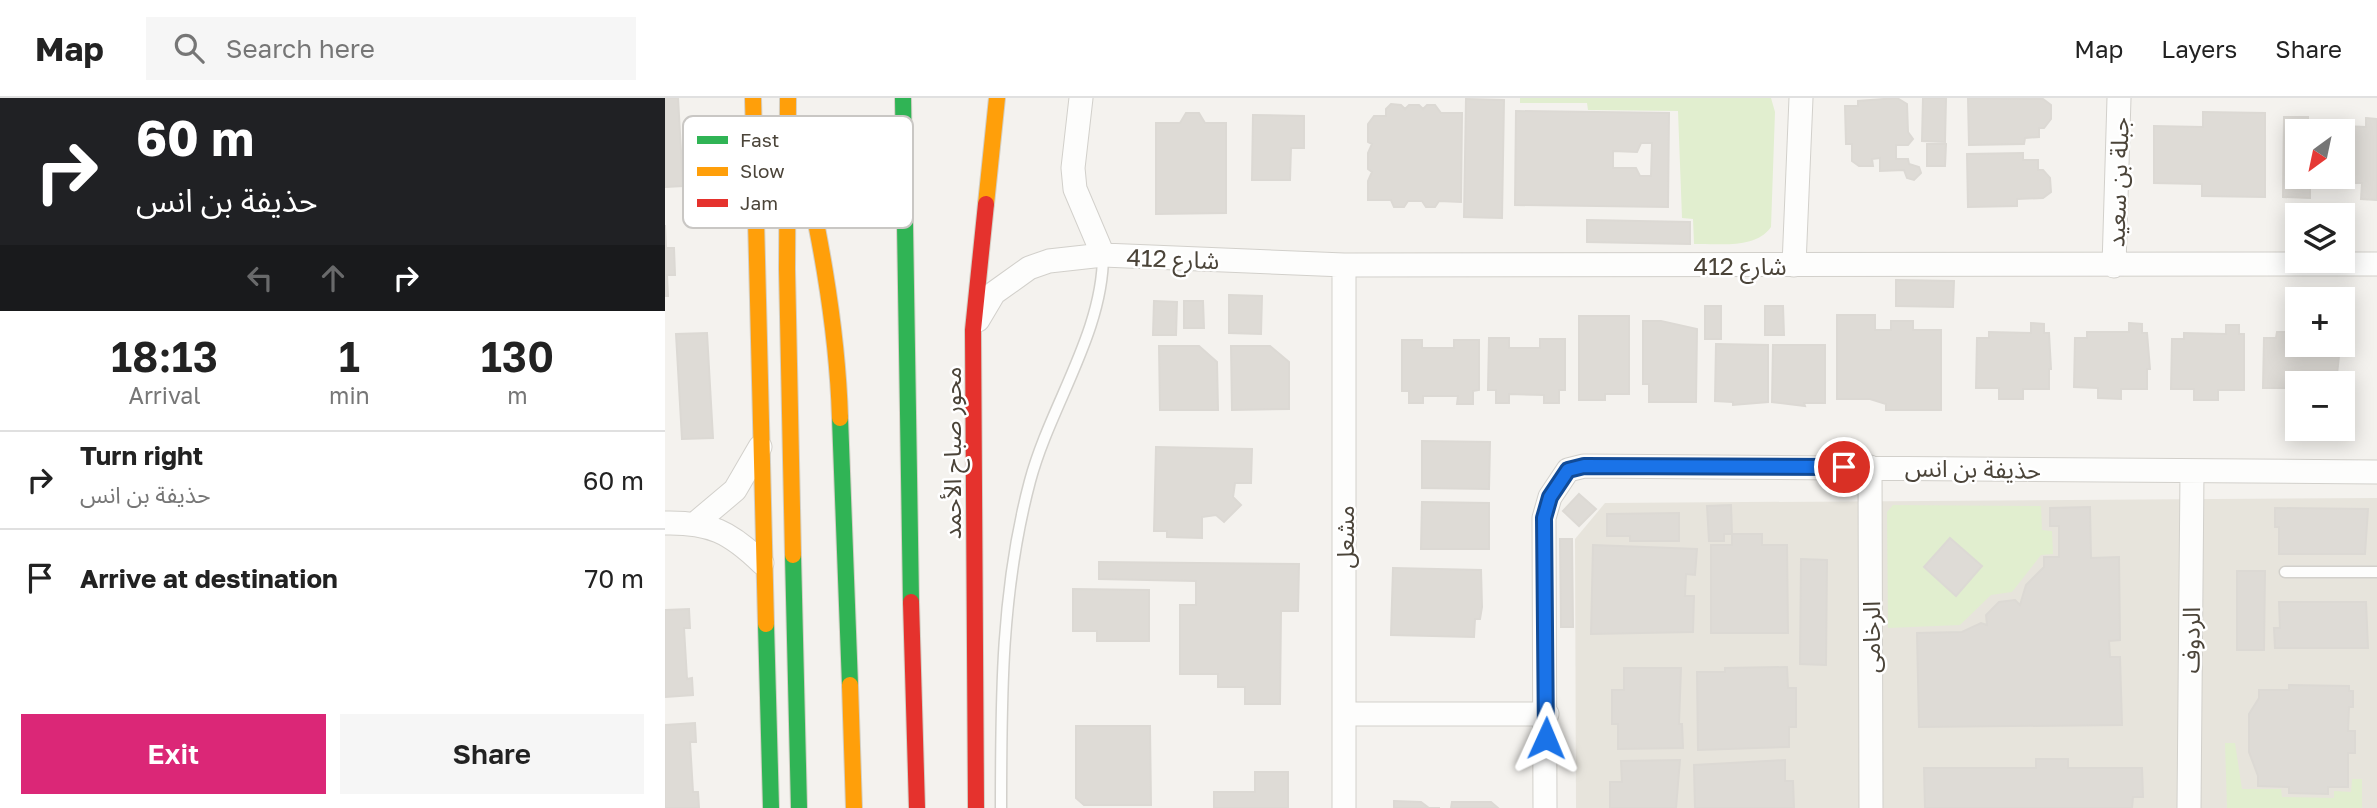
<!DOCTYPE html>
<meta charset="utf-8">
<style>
:root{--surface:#fff;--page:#f6f6f6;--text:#222;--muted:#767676;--line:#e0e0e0;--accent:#db2777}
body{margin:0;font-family:"Golos Text","Noto Sans Arabic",sans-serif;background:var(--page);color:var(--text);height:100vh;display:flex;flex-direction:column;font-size:26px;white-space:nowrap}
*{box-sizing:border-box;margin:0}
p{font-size:23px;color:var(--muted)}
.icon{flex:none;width:38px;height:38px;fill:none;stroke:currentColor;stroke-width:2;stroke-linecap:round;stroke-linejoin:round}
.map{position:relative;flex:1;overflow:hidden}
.panel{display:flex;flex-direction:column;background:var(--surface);width:665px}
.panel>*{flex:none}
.hud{background:#202124;color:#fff;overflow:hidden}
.needle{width:46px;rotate:213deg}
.tools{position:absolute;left:1620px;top:21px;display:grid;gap:14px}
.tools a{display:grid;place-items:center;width:70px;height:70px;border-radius:0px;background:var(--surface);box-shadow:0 4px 18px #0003;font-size:35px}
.pin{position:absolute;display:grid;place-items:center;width:60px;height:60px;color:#fff;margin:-30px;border:4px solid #fff;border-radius:50%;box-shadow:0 2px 7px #0007}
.me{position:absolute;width:77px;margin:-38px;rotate:1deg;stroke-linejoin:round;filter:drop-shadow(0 0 5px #0008)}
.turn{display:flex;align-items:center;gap:24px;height:147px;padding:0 21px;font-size:32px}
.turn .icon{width:91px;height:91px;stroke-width:2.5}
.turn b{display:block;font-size:49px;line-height:60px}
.lanes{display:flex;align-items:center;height:66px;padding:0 21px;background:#0003;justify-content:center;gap:35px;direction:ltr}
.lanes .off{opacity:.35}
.eta{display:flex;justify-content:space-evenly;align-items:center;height:119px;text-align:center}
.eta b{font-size:42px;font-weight:600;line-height:49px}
.primary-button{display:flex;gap:14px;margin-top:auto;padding:14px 21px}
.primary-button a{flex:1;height:80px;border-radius:0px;background:var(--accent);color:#fff;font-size:28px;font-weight:600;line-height:80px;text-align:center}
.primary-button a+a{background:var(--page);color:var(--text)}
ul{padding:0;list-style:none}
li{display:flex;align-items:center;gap:21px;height:98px;padding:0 21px;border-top:2px solid var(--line)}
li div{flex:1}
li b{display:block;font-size:26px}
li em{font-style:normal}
header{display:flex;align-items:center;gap:42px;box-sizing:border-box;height:98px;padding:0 35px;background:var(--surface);border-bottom:2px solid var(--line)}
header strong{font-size:33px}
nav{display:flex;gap:38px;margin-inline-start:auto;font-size:24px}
.search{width:490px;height:63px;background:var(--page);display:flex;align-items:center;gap:18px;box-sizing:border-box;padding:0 24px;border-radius:0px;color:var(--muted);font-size:26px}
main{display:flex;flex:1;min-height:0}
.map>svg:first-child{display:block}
.residential{fill:#e7e4dc}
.green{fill:#e1eecf}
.building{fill:#dedbd6;stroke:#dcd9d4;stroke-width:2;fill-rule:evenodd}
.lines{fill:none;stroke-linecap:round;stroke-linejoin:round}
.lane-casing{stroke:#d2d0cb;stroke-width:13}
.street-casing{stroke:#d2d0cb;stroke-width:25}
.fast-casing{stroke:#d3cfc5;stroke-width:18}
.slow-casing{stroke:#d3cfc5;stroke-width:18}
.jam-casing{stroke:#d3cfc5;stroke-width:18}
.lane{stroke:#fdfdfc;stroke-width:10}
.street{stroke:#fdfdfc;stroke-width:23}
.fast{stroke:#30b455;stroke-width:16}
.slow{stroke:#ff9f0a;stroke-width:16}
.jam{stroke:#e5322d;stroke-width:16}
.route-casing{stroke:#114b97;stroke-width:18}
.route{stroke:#1a73e8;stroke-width:12}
.labels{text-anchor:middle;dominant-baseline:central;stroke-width:5;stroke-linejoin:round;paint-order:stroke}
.street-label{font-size:24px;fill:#4b4439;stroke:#fff}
.key{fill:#fff;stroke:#c9c7c4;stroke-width:2}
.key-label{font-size:19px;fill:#4b4439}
</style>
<header>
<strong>Map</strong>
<div class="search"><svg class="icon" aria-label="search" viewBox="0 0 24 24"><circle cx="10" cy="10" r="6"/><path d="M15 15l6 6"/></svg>Search here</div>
<nav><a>Map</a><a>Layers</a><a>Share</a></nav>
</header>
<main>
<section class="panel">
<div class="hud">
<div class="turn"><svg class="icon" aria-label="right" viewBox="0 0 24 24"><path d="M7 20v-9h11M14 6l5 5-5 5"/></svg><div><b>60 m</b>حذيفة بن انس</div></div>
<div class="lanes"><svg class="icon off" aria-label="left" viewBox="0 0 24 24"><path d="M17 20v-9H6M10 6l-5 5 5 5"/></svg><svg class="icon off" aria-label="ahead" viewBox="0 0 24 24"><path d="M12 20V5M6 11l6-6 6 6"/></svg><svg class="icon" aria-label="right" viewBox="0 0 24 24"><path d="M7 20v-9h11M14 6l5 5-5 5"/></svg></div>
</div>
<div class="eta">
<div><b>18:13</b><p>Arrival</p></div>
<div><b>1</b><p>min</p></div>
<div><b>130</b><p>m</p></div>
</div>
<ul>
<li><svg class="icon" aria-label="right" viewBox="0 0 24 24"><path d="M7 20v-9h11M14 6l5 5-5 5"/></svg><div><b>Turn right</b><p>حذيفة بن انس</p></div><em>60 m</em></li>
<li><svg class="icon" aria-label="arrive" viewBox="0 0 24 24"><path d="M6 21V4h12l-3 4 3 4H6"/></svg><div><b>Arrive at destination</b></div><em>70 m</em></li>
</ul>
<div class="primary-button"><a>Exit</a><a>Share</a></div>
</section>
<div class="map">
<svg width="1712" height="710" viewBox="0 0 1712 710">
<rect width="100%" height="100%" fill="#f4f2ee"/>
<path class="residential" d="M1712,400V710H911L910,441L940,405Z"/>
<path class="green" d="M855,0H1106L1110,14L1106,129C1090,152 1053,145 1029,146L1028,121L1017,120L1013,13L923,12L922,5H855Z
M1228,407L1376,408L1377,432L1387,433L1388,456L1376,457L1347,494L1326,497L1295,527L1223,530L1222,414Z
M1570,645L1577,691H1616L1617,699L1669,700V693L1686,694L1687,681H1697V710H1562L1560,645Z"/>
<path class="building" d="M0,0H13L18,88L0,89Z
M1232,0L1242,6L1243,34L1248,41L1243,47H1231V61H1243L1244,66L1254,69L1256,75L1249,82L1242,80L1239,72L1215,73V60L1207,61L1208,68H1194L1187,63V46H1181L1180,8H1193V3Z
M1258,0H1281L1280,44L1257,43Z
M1303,0L1378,1L1386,7V21L1379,30H1374V39L1360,40L1359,46L1304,47Z
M801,1L839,2L837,120L799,119Z
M726,6L736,7L740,11L744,7H754L758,11L762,7H770L776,15H797L796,104L774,103L770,109H761L757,103H743L739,109H729L726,102H703V83L707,74L703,71V55L707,46L703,44V26L709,18H721V11Z
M851,13L1004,15L1003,109L850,107ZM976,45H987L986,78H975L971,70H948V53L972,54Z
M1538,14L1600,15V99L1537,98V86L1489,85V28L1538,29Z
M521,15H534L540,25H561V115L491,116V25H515Z
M588,17L639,18V50H626L625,82H587Z
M1619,19H1643V27L1665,28V33H1633V79H1665V85L1645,84V100L1618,99Z
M1701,20L1712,21V102L1696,101L1697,85H1677L1679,28L1701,29Z
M1262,46H1281L1280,68H1262Z
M1358,55V62H1373V72H1378L1385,80L1386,94L1378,100L1352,101V108L1303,109L1302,56Z
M922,122L1025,124V146L922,144Z
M0,127L1,150H9L10,177H2L3,198H0Z
M1231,182L1289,183L1288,209L1231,208Z
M564,197L597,198L596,236L564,235Z
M489,203L512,204L511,237H488Z
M519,203H538L539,230H519Z
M1040,208H1056V241H1040Z
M1100,208H1118L1119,237H1100Z
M1172,217H1210V232H1226V223H1248V232H1276V312H1221V306L1205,301H1172Z
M914,218H964V296H940V302H914Z
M978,223H996L1032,231L1031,304H984V286H978Z
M1366,225L1379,226V235H1384L1386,271H1384V291H1358V301H1334V290H1311L1312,240H1324V234L1366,235Z
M1464,225L1477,226V235H1482L1485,271H1482V291H1456V301L1433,300V290L1409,289L1410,240H1422V234H1464Z
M1561,227H1574V236H1579V292H1553V302H1529V291H1506L1507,241H1519V235L1561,236Z
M1612,234H1633V247H1672L1671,258H1674L1671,285H1633V301L1622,300V290H1598L1599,240H1611Z
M42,235L48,340L17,341L11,236Z
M824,240H844V250H875V241H900V292H894V305H879V297L844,296V305H831V292H823Z
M737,242H757V250H789V242H814V292L808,293V306H792L793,298H758V305H744V293H737Z
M1051,246L1103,247V304L1068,307V304L1050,303Z
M1108,247H1160V305H1139L1140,308L1107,304Z
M494,248H534L552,264L553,312H495Z
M566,248H605L624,264V311L567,312Z
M757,343L825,344L824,391L757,390Z
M491,349L587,351L586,385H570L568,399L576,407L559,424L551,417L537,419V440L502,439V433H489Z
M914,396L931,411L914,428L898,413Z
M757,404L824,405V451H756Z
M1066,407L1067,436H1059V443H1044L1042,408Z
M1425,409L1426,460L1454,459L1455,542L1444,543L1445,559H1455L1457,627L1254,629L1252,535L1297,534L1316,525L1322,527L1321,517L1334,504L1350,502L1355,507L1361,487L1379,469V459H1394V428H1385V410Z
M1610,410L1703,411L1700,456H1614V429H1610Z
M1014,415V443H965V438H942V416Z
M1067,436H1097V447H1122L1123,535H1046V447H1067Z
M1285,440L1317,468L1291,498L1259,469Z
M895,441H907L908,529H896Z
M928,447L1032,451L1030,477L1021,476L1020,498H1029L1028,534L926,536Z
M1136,461L1162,462L1161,567L1135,566Z
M434,464L634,466L633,513H616L615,606H580V589H553V576H515V507H531V483L434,481Z
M728,470L816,472L817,509L815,521H810L809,539L726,537Z
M1572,473H1600L1599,552H1572Z
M408,491L484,492V543H432V533H408Z
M1614,504H1701L1703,550H1610L1609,530H1615Z
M24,511L25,530H19L22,581L27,580L28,597L0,599V512Z
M1122,569L1123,590H1131V629H1124V649L1033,652L1032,574H1060V570Z
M959,570H1016L1014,626H1017L1018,650L953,651V626H947V592H959Z
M1624,587L1684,588V593H1688V609H1684L1683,633H1690V655H1683V689H1663V696L1624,695V689L1593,688V678L1584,654V616L1594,600V592H1624Z
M30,625L31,644H25L28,694H33L34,710H0V627Z
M411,628H485L486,707H419L411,700Z
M1371,661H1403V670H1477L1478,699H1468L1467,710H1260L1259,670H1371Z
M1015,662L1011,710H945V684H957L956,663Z
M1120,662V683H1128L1129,710H1030L1029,667Z
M590,674H623V710H549V694H590Z
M729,703L756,704L764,710H775H729Z
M787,704H826L833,710H786Z"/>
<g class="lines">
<g class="lane-casing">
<path id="lane" d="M1620,474H1712
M336,710C336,598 336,492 365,383C385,308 438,235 438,157"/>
</g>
<g class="street-casing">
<path id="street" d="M416,0L408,70L410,91L438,157
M1129,167L1136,0
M1449,168L1454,0
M313,222L329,195L364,170L384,163L438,157L679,167L1712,166
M1205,369L1206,710
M32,424L70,392L95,349
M0,425C45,424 65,434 97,465
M679,616H882
M679,710V167
M880,710L879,420L885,399L903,372L919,368L1712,374
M1524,710L1527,374"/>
</g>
<g class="fast-casing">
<path id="fast" d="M238,0L246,504
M175,320L185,587
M128,457L134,710
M101,526L106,710"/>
</g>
<g class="slow-casing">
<path id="slow" d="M88,0L101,526
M123,0L122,171L128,457
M131,28C152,125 172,220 175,320
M321,106L332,0
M185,587L189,710"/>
</g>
<g class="jam-casing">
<path id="jam" d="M246,504L252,710
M311,710L308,232L321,106"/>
</g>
<use href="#lane" class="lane"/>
<use href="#street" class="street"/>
<use href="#fast" class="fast"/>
<use href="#slow" class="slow"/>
<use href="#jam" class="jam"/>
</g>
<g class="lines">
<g class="route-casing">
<path id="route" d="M881,640L879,420L885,399L903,372L919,368L1179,369"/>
</g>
<use href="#route" class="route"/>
</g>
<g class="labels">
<g class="street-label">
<text transform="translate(1452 84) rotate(-88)">جبلة بن سعيد</text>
<text transform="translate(508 160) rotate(2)">شارع 412</text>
<text x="1075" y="167">شارع 412</text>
<text transform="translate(286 355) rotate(-90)">محور صباح الأحمد</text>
<text transform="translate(1308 370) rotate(1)">حذيفة بن انس</text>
<text transform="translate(679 439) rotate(-90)">مشعل</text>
<text transform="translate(1205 539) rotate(-90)">الرخامى</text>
<text transform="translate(1525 542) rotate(-89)">الردوف</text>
</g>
</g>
<rect x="18" y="18" width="230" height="112" rx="10" class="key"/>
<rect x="32" y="38" width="31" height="8" fill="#30b455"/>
<rect x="32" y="69" width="31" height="9" fill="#ff9f0a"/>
<rect x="32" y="101" width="31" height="8" fill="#e5322d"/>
<g class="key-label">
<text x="75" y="49">Fast</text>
<text x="75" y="80">Slow</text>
<text x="75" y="112">Jam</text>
</g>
</svg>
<div class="tools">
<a><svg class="needle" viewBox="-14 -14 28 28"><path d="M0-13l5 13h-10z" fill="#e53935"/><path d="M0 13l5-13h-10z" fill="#767676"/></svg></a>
<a><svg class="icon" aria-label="layers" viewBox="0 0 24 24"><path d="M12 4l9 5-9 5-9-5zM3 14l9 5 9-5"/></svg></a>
<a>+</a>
<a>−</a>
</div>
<div class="pin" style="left:1179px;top:369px;background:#d93025"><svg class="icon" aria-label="arrive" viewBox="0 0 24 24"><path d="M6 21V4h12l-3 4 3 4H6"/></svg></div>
<svg class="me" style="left:881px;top:640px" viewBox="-20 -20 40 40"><path d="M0-17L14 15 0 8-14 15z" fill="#1a73e8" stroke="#fff" stroke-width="4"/></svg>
</div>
</main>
